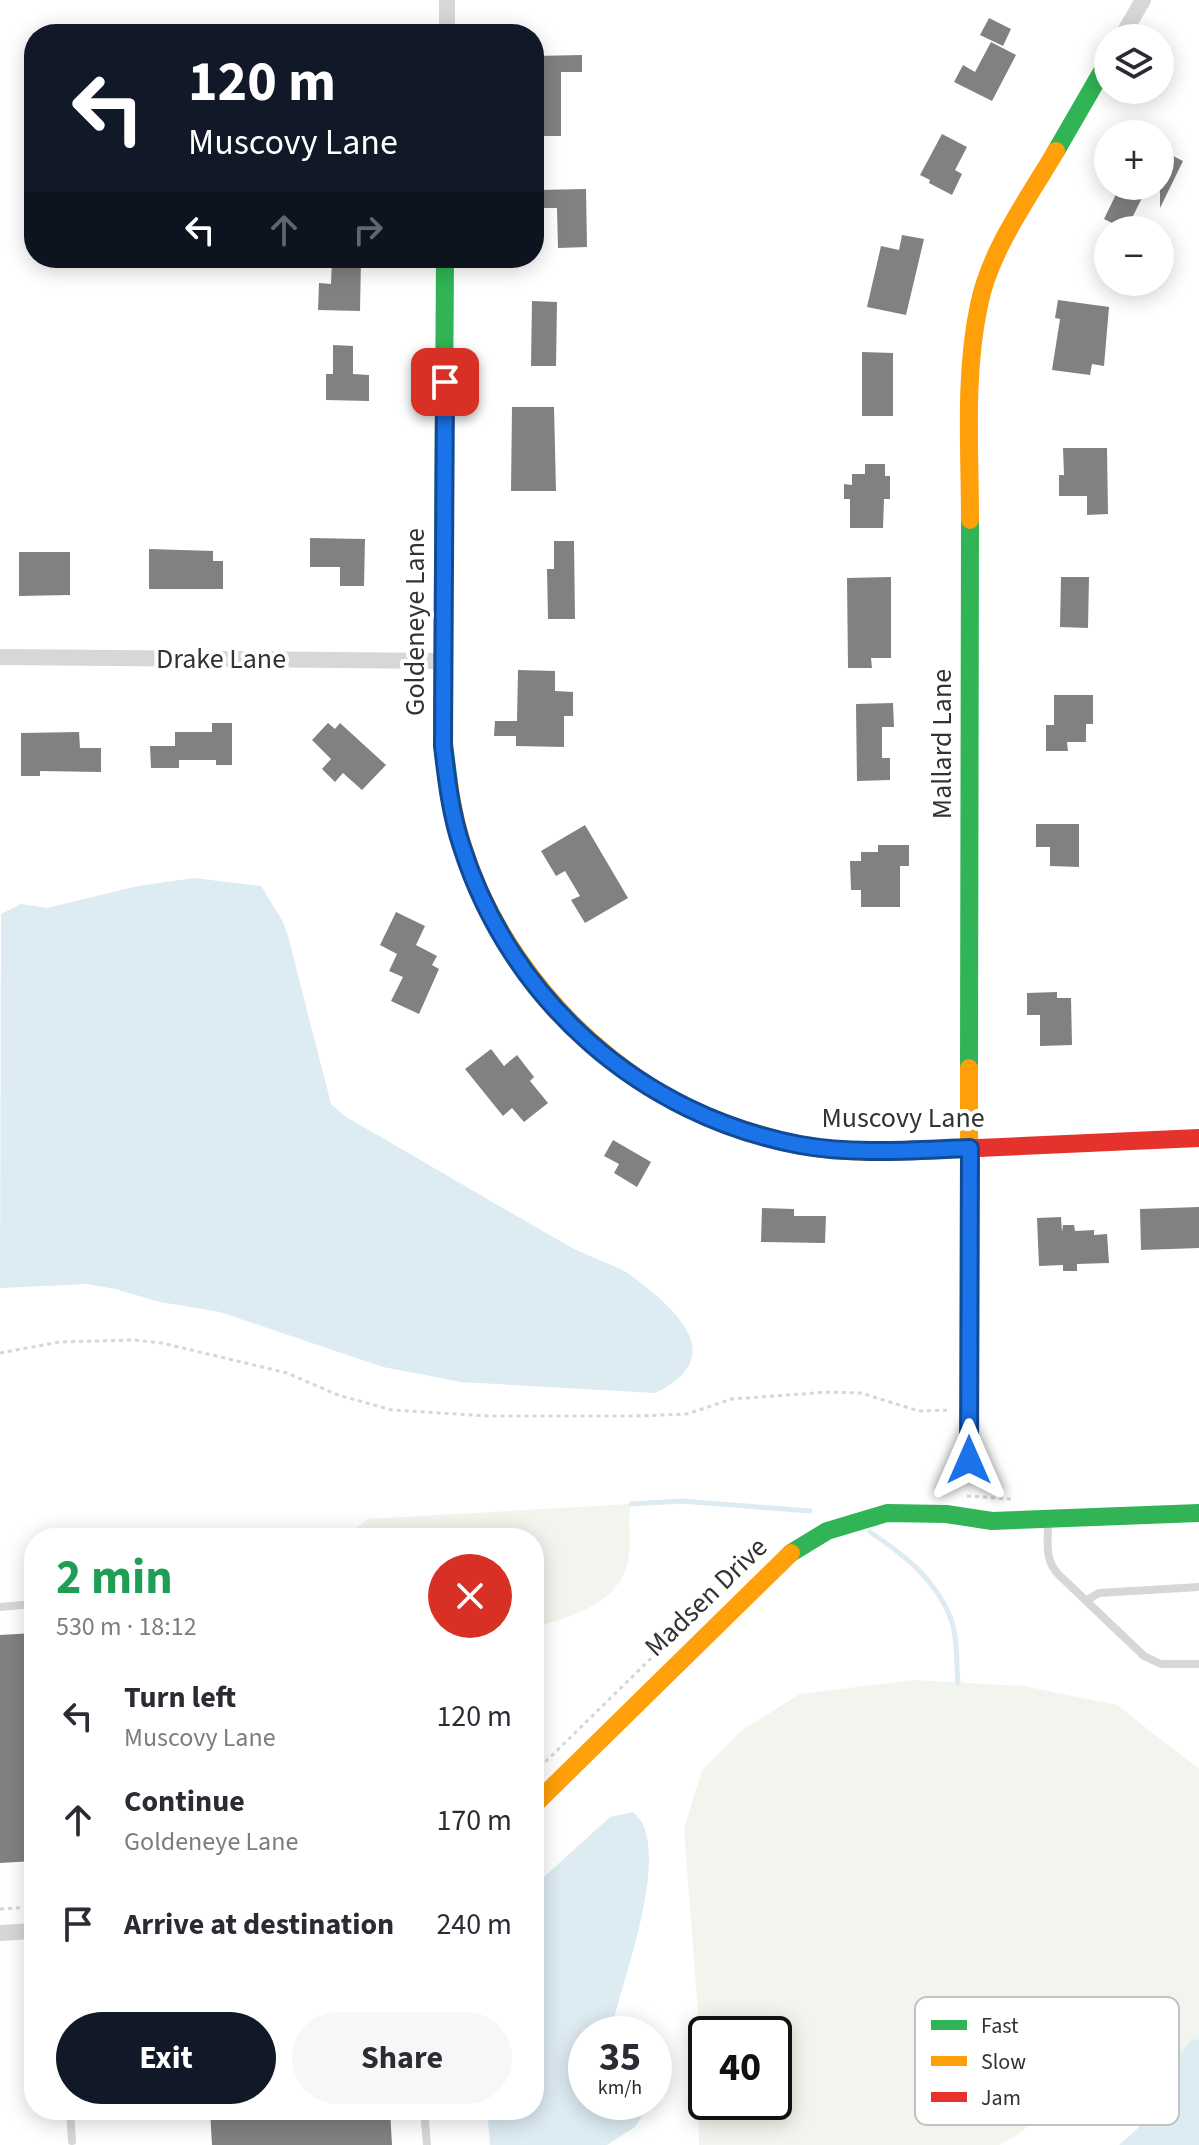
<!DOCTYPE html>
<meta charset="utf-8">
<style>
:root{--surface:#fff;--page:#f7f7f7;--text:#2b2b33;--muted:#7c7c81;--accent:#111827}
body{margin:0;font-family:"Source Sans 3",sans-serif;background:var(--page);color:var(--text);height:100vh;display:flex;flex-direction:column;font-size:30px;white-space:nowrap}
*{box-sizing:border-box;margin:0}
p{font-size:26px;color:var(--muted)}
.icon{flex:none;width:44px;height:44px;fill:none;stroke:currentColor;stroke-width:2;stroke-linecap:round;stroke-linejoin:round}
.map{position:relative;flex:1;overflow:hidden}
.side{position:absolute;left:24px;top:1528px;width:520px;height:592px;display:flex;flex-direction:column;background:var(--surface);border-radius:32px;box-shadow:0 4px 20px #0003}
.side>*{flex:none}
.banner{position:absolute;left:24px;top:24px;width:520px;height:244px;border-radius:32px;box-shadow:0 4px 20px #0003;background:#111827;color:#fff;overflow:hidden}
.buttons{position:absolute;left:1094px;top:24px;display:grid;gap:16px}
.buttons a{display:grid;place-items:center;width:80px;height:80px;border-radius:50%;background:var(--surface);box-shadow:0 4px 20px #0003;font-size:40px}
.speed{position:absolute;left:568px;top:2016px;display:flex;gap:16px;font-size:40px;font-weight:700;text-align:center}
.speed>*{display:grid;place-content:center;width:104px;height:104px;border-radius:50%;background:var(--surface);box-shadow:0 4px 20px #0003;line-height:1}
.speed small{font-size:20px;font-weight:400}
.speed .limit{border:4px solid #111;border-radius:12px;background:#fff;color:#111}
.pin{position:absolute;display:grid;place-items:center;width:68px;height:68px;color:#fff;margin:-34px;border-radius:16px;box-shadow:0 4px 12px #0006}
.me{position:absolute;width:88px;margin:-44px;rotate:0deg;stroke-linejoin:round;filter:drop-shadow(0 0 6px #0008)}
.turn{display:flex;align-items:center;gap:28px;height:168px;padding:0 32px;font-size:36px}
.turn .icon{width:104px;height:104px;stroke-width:2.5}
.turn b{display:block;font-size:56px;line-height:68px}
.lanes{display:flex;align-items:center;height:76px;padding:0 32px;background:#0003;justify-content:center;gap:40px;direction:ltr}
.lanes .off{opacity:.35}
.round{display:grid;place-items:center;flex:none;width:84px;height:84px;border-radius:42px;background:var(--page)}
.headline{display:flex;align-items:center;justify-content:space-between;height:136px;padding:0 32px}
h1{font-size:48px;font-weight:700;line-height:60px;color:#1e9e55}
.action{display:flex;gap:16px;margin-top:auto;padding:16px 32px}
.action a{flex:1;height:92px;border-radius:48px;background:var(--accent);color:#fff;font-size:32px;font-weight:700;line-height:92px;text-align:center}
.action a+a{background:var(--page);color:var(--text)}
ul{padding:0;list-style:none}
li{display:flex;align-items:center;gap:24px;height:104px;padding:0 32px}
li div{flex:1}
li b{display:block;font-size:30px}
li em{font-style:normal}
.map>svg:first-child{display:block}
.green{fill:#f1f5ed;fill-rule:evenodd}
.water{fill:#ddebf3}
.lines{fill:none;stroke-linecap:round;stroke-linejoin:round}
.stream{stroke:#ddebf3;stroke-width:5}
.building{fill:#818181}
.path{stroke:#d6d6d6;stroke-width:3;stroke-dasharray:4 4;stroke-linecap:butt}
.lane{stroke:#d7d7d7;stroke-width:8}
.street{stroke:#d7d7d7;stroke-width:16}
.fast{stroke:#30b455;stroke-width:18}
.slow{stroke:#ff9f0a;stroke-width:18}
.jam{stroke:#e5322d;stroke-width:18}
.route-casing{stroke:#114b97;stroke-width:20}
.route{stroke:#1a73e8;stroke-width:14}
.labels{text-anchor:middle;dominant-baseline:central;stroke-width:8;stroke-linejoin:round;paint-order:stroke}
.street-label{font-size:28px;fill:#333;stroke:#fff}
.key{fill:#fff;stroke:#c2c2c2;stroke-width:2}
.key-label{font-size:22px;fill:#333}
</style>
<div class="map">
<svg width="1199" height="2145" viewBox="0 0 1199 2145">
<rect width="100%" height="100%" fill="#fff"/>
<path class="green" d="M631,1504C627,1520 631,1537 629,1553C625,1603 574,1615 534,1628V1538H354L353,1531L367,1519Z
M914,1680L1024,1686L1117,1705L1199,1769V2105L1190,2108L1032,2122L1019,2134L999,2145H699L698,2012L684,1829L702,1770L741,1731L800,1694ZM706,2034H774V2102H706Z"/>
<path class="water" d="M194,878L261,886L282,920L288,936L331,1104L346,1117C420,1159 493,1203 567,1245C585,1256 620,1266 633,1277C652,1292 677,1310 688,1333C703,1362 679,1382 655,1393L461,1382L383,1367L220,1312L160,1302L115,1289L87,1284L0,1288L1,914L21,904L47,908L138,886Z
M633,1812C637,1816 642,1821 644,1827C663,1877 622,1981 610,2034H586V2102H641L645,2111L635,2127L607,2145H490L487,2110H534V1886L610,1817Z
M1192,2039L1199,2040V2145H1119L1138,2128L1174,2062Z"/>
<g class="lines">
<path class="stream" d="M631,1504L682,1501L810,1511
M870,1532C904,1555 936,1579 951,1619C958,1638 956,1664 958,1683"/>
</g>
<path class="building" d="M989,18L1011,29L1003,46L980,35Z
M991,42L1016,55L992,101L954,82L963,65L975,72Z
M582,55V72H561V136H534V56Z
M942,134L967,147L955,170L962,174L952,195L929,183L930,180L920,175Z
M1165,152L1183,161L1160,208V161Z
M1120,186H1148L1126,230L1104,219Z
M586,189L587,247L558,248L557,208H538V190Z
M902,235L924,239L906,315L867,307L881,246L899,250Z
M332,258H361L360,311L318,310L319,283L331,284Z
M1058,300L1109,307L1104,366L1092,364L1090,375L1052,370L1060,319L1055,318Z
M532,301L557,302L556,366H531Z
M333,345L353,346V374L369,375V401L326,400V374H333Z
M862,352L893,353V416H862Z
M512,407H554L556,491H511Z
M1063,448H1107L1108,514L1087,515V496H1059V475H1064Z
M865,464H885V476H890V499H884L883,528H850V499H844V484L852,485V474H865Z
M310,538L365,539L364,586H340V567H310Z
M554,541H574L575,619H548L547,569H554Z
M149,549L213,551V561H223V589H149Z
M19,552H70V595L19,596Z
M891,577V658H871L872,668H848L847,578Z
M1061,577H1089L1088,628L1060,627Z
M518,670L555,671V691L573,692V716H564V747L516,746V736H494L495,721H517Z
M1054,695H1093V724H1086V742H1067L1068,751H1046V725H1054Z
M893,703L894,727H882V758H890V780L857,781L856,704Z
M212,723H232V765H216V760H179V768H151L150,746H175V732H212Z
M328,723L335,729L340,723L386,765L362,790L343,773L335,782L322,769L331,759L312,740Z
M79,732L80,748H101V772L40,771V776H21V733Z
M1036,824H1079V867L1050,866V847H1036Z
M585,825L628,898L585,923L571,900L580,896L565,871L556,876L541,851Z
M878,845H909V866H900V907H861V890H851L850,861H861V852H878Z
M396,912L425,926L416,945L437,956L432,965L439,969L419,1014L391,1001L403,977L389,971L397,954L380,945Z
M1057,992V998H1071L1072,1045L1040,1046V1015H1027V993Z
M491,1049L504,1066L517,1055L534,1077L530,1081L548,1103L524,1122L512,1108L503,1116L465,1069Z
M613,1140L651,1162L637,1187L614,1173L619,1164L604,1156Z
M1199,1207V1248L1141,1250L1140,1209Z
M762,1208L794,1209V1216H826L825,1243L761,1242Z
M1061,1217L1062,1232L1063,1225H1074L1075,1231L1094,1230V1235L1107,1234L1109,1263L1077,1264V1271H1063V1265L1039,1266L1037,1218Z
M34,1633V1861L0,1863V1635Z
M210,2110H390L392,2145H212Z"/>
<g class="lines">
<path class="path" d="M0,1353L59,1342L134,1340L162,1343L287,1373L338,1395L392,1410L490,1416H637L687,1414L732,1399L829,1392L861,1393L919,1411L951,1410
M967,1496L1011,1499
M534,1773L684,1626
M0,1909L34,1907"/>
<path class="lane" d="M1048,1522C1048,1541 1044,1561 1059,1575L1144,1656L1161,1664H1199
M1087,1600L1099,1593L1199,1587
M0,1607L34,1604
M70,2110L72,2141
M424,2110L427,2145"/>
<path class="street" d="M447,34V0
M1121,38L1143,0
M0,657L443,661
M0,1933L34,1931"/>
<path class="fast" d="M1056,151L1108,61
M445,258L442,728L449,783
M969,1068L970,520
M791,1553L827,1531L887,1513L946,1514L992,1521L1199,1513"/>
<path class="slow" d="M970,520C970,449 964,375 979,305C990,250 1028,199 1056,151
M449,783C466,911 549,1023 657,1091C699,1117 750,1133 799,1145C849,1156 905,1151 957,1149
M969,1460V1068
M534,1805L791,1553"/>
<path class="jam" d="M957,1149L1199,1138"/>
</g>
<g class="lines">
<g class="route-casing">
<path id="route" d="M445,382L443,746C447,780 451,815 462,847C511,1001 641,1115 800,1145C856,1155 913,1150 970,1148L969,1460"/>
</g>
<use href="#route" class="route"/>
</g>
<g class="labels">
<g class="street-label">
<text transform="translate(415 622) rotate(-90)">Goldeneye Lane</text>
<text x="221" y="659">Drake Lane</text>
<text transform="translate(942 744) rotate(-90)">Mallard Lane</text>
<text x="903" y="1118">Muscovy Lane</text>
<text transform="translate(706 1597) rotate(-44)">Madsen Drive</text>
</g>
</g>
<rect x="915" y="1997" width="264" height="128" rx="12" class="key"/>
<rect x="931" y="2020" width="36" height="10" fill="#30b455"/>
<rect x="931" y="2056" width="36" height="10" fill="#ff9f0a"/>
<rect x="931" y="2092" width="36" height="10" fill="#e5322d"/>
<g class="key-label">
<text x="981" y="2033">Fast</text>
<text x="981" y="2069">Slow</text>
<text x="981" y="2105">Jam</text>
</g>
</svg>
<div class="buttons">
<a><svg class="icon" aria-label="layers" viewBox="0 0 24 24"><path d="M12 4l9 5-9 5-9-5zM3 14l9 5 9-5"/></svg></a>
<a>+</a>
<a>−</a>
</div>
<div class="speed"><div>35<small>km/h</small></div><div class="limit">40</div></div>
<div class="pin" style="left:445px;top:382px;background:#d93025"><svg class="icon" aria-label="arrive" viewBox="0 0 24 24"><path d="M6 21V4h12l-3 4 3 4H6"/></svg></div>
<svg class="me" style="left:969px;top:1460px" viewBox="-20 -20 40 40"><path d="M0-17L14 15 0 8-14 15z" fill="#1a73e8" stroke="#fff" stroke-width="4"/></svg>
<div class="banner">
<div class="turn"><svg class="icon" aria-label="left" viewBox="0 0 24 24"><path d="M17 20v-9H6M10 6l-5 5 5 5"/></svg><div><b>120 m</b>Muscovy Lane</div></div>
<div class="lanes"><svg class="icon" aria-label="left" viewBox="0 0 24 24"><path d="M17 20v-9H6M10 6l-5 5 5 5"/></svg><svg class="icon off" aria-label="ahead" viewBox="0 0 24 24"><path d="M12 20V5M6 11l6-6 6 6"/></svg><svg class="icon off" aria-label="right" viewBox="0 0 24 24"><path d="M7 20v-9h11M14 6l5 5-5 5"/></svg></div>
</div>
<section class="side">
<div class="headline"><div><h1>2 min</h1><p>530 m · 18:12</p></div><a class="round" style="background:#d93025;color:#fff"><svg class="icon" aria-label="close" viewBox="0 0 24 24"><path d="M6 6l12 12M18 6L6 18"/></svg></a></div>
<ul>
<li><svg class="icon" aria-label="left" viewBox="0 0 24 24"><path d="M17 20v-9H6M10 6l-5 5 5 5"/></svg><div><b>Turn left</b><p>Muscovy Lane</p></div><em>120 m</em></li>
<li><svg class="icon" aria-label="ahead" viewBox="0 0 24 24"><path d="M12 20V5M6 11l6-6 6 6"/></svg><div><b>Continue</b><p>Goldeneye Lane</p></div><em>170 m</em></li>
<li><svg class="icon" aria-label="arrive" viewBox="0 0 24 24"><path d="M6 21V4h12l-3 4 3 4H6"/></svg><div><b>Arrive at destination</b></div><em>240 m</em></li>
</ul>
<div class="action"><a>Exit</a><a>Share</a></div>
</section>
</div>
